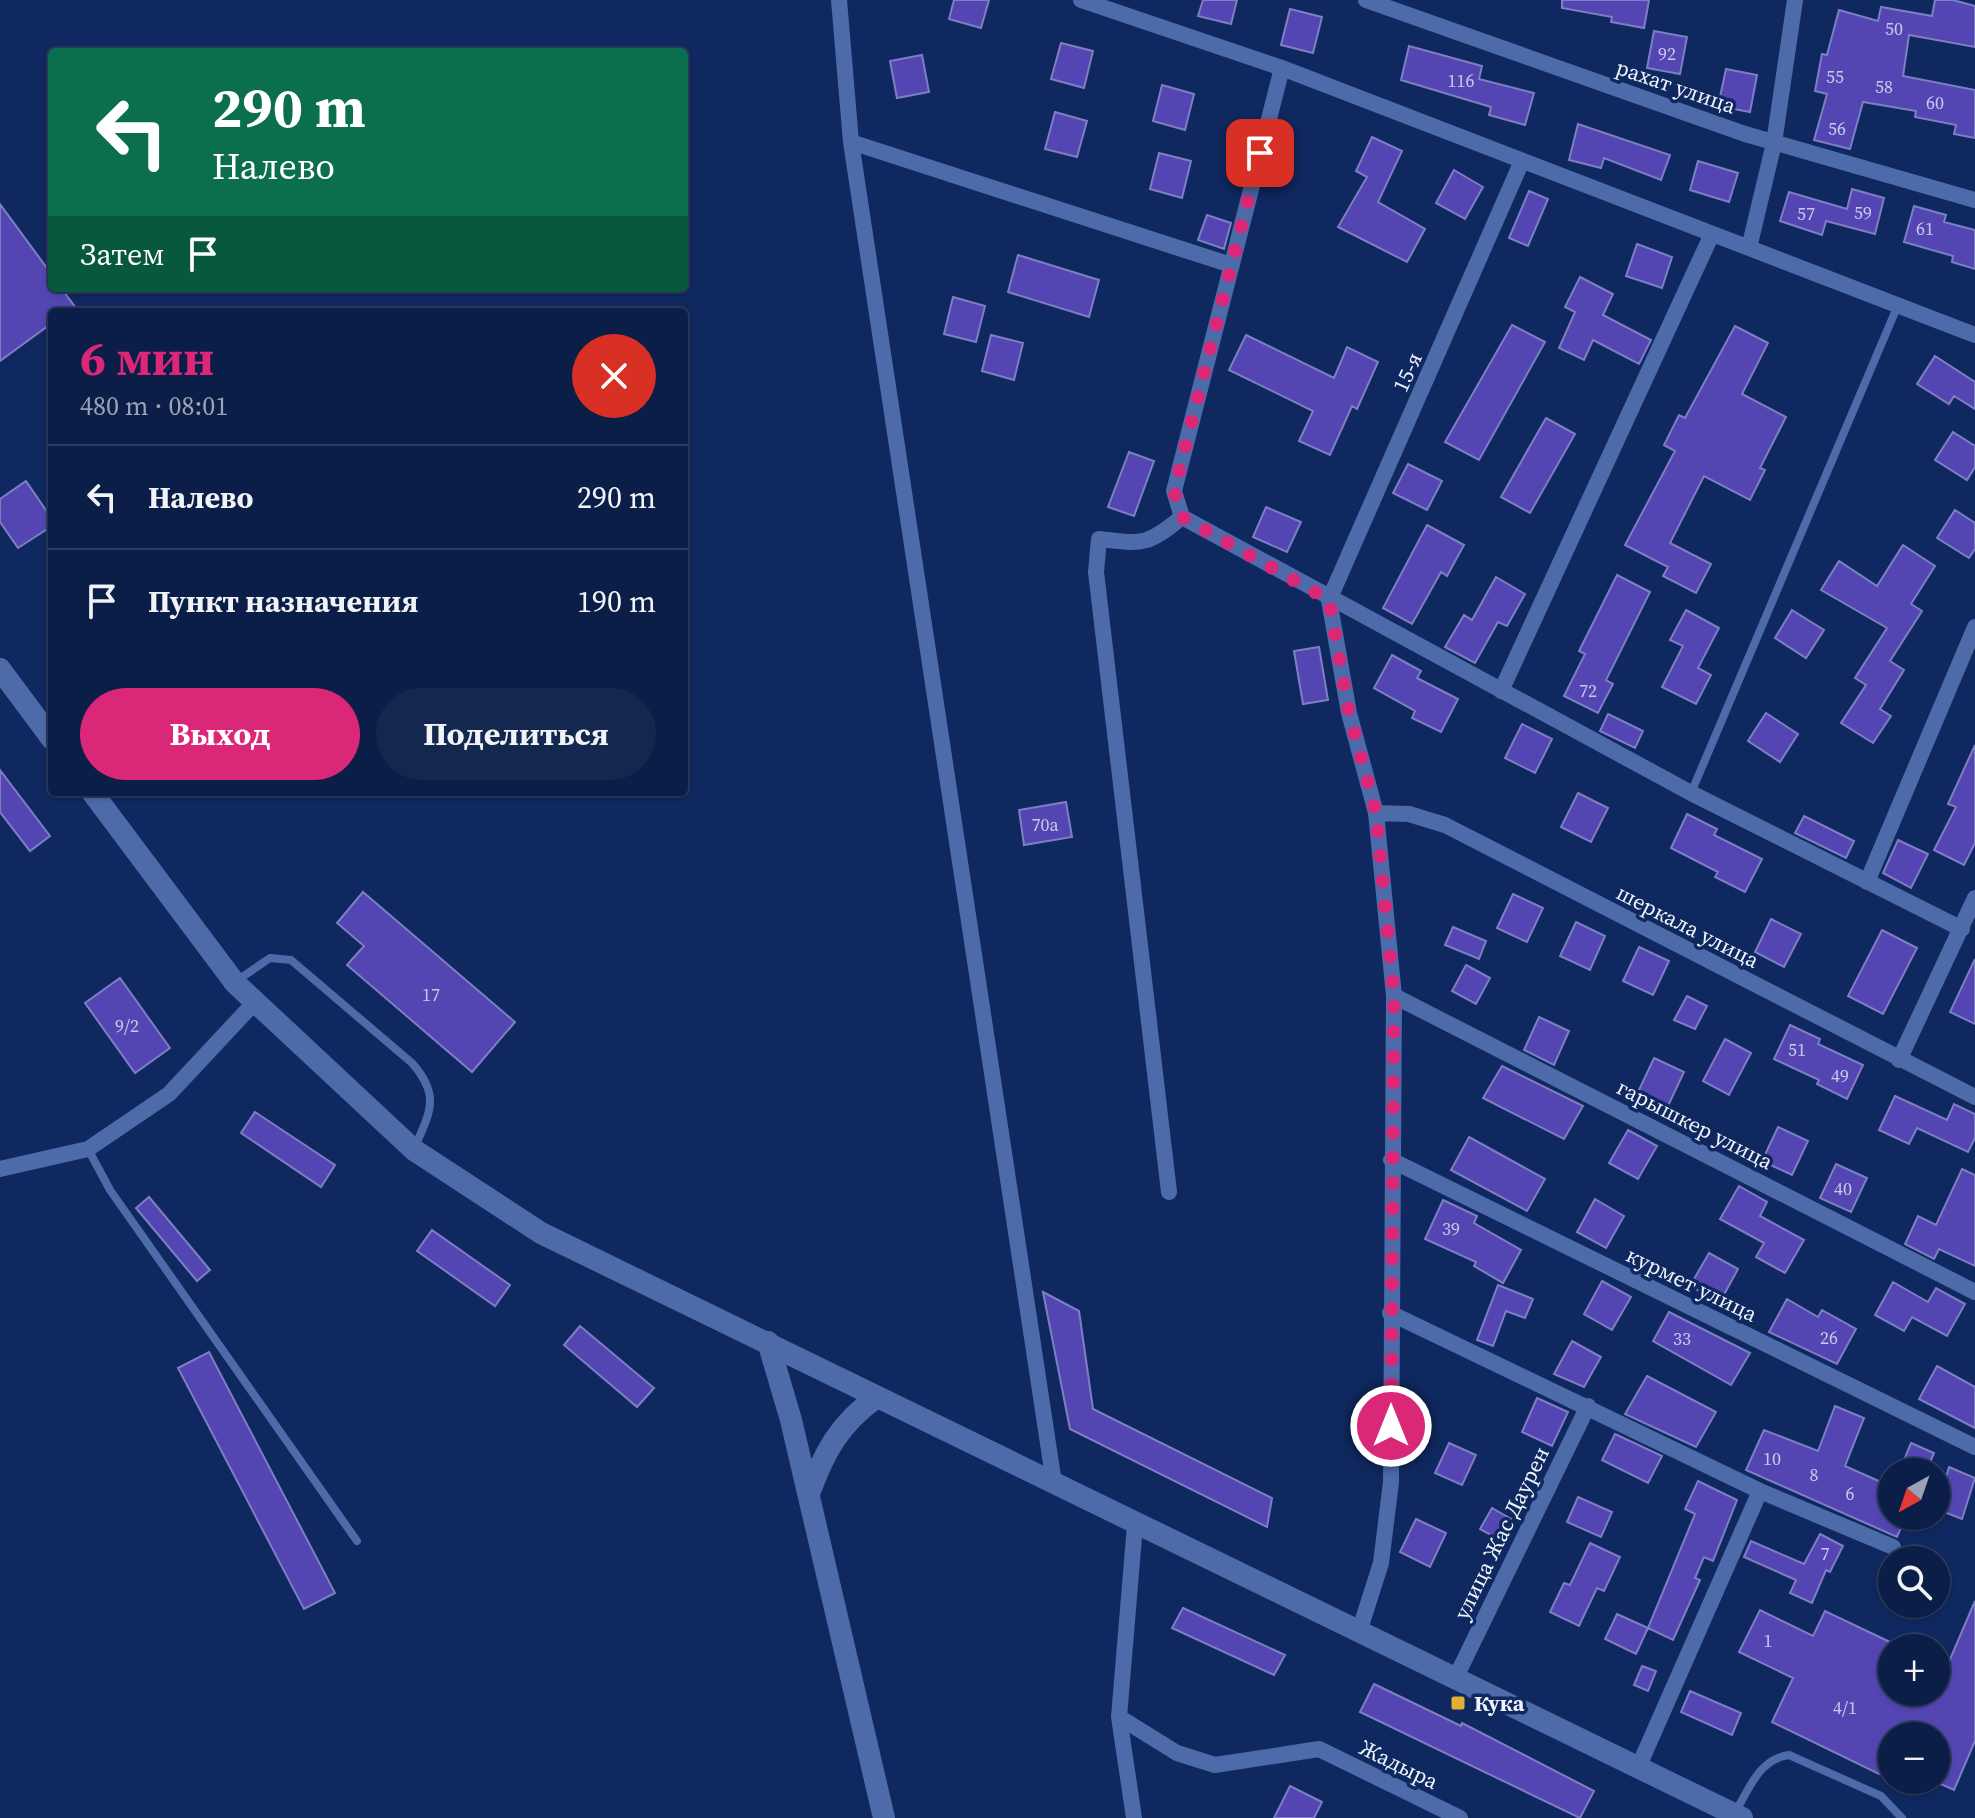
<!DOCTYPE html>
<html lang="ru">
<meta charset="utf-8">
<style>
:root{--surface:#0b1e47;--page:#14274e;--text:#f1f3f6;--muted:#9aa2b4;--line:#2b3c60;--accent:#db2777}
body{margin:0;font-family:"Source Serif 4",serif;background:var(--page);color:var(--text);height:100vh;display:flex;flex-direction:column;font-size:30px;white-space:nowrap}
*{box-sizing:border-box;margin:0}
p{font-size:26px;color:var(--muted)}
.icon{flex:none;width:44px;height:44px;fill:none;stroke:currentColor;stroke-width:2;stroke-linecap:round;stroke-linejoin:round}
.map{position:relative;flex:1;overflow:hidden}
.drawer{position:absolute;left:48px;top:308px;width:640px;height:488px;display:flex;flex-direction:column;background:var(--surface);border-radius:8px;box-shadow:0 2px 6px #0004,0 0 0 2px var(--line)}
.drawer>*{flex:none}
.guide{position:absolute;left:48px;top:48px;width:640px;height:244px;border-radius:8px;box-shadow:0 2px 6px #0004,0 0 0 2px var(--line);background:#0b6e4f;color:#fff;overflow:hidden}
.needle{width:52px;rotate:220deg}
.fabs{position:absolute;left:1878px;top:1458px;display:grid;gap:16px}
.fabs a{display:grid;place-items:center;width:72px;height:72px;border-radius:50%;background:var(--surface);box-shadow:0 2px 6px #0004,0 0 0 2px var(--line);font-size:40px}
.pin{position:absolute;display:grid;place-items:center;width:68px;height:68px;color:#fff;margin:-34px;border-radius:16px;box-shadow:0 4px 12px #0006}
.me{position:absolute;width:88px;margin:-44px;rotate:0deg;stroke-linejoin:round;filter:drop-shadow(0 0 6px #0008)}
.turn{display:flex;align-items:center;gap:28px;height:168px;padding:0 32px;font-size:36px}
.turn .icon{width:104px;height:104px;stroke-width:2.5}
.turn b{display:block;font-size:56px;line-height:68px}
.then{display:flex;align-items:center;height:76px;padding:0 32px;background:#0003;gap:16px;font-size:30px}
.round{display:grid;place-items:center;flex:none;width:84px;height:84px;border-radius:42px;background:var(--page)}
.headline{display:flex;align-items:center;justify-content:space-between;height:136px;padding:0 32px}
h1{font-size:48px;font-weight:700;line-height:60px;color:var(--accent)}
.cta{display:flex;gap:16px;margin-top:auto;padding:16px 32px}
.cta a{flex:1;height:92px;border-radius:48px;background:var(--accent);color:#fff;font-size:32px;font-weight:700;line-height:92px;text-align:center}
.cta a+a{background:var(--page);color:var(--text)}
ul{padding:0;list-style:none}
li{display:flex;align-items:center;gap:24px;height:104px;padding:0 32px;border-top:2px solid var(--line)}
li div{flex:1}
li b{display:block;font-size:30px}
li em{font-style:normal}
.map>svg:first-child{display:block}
.building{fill:#5346b3;stroke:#7e7ec3;stroke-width:2}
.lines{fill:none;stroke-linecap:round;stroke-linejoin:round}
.lane{stroke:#4d6ba9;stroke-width:8}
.street{stroke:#4d6ba9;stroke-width:16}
.secondary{stroke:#4d6ba9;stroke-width:22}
.route{stroke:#db2777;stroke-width:14;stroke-dasharray:0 25.2}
.poi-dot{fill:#e3ae35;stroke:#0f285f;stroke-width:3}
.labels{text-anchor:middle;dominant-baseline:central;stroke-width:7;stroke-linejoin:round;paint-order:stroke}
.number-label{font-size:18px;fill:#c9c8e9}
.street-label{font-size:22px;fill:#f0f4fb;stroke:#0f285f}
.poi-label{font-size:22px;font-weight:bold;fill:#f0f4fb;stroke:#0f285f;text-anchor:start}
</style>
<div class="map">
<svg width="1975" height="1818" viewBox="0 0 1975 1818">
<rect width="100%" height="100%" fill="#0f285f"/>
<path class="building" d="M954,0H989L981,28L949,19Z
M1203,0H1237L1231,24L1198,16Z
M1562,0H1649L1644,28L1611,22L1612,17L1562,8Z
M1935,0H1953L1975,6V47L1909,35L1903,76L1975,90V138L1954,134L1956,125L1915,117L1916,111L1863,102L1850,149L1814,140L1827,94L1815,91L1822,54L1827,55L1839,10L1878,21L1881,7L1932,16Z
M1290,9L1322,17L1313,53L1281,45Z
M1654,31L1687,37L1680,74L1647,68Z
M1061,43L1093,51L1084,88L1051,79Z
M1409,46L1482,66L1479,79L1534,93L1525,125L1489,115L1491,107L1401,80Z
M922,55L929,92L897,98L890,61Z
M1726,69L1757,75L1750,112L1718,106Z
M1162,85L1194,94L1185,130L1153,121Z
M1055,112L1087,121L1077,157L1045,149Z
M1578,124L1670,155L1661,180L1604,158L1601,168L1569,160Z
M1372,137L1402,151L1378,202L1425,229L1407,262L1338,227L1367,177L1356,171Z
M1159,153L1191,161L1182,198L1150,189Z
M1698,161L1738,173L1729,202L1690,190Z
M1454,170L1483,187L1465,219L1436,203Z
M1852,189L1884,198L1875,234L1826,221L1822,235L1780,221L1789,192L1847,209Z
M1529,191L1548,199L1528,246L1509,238Z
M0,204L52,275V288H61L79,312H52V323L0,361Z
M1914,206L1946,215L1944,222L1975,230V269L1952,262L1953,256L1904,242Z
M1207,215L1231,223L1224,249L1198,240Z
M1637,244L1672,257L1662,288L1626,276Z
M1018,255L1099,280L1089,317L1008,292Z
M1580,277L1613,294L1603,315L1651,340L1639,364L1593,340L1584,360L1559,348L1575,312L1565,307Z
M953,297L985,306L976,342L944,334Z
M1512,325L1545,342L1479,460L1445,442Z
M1735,326L1768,343L1742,394L1786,417L1760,468L1765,470L1750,500L1704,476L1670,543L1711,564L1696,593L1663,576L1668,567L1625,545L1675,451L1664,445L1679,415L1685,418Z
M991,335L1023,343L1014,380L982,371Z
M1246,335L1334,378L1347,347L1378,362L1357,409L1352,406L1330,455L1299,441L1313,411L1229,370Z
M1935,356L1975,382V409L1954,396L1949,404L1917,384Z
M1546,418L1575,434L1530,513L1501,497Z
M1953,432L1975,446V467L1967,480L1935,460Z
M1129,452L1154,461L1134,516L1108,507Z
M1408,464L1442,481L1427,510L1393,493Z
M26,481L52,519V526L18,548L0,522V499Z
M1266,507L1301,522L1287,552L1253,537Z
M1955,510L1975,523V549L1969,558L1937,538Z
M1427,525L1464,545L1447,576L1441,572L1412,624L1383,608Z
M1903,545L1935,566L1911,604L1922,611L1890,661L1904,670L1880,709L1891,716L1873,743L1841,723L1866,685L1855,678L1887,628L1821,590L1839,561L1877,586Z
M1617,575L1650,592L1606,680L1613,684L1598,713L1564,696L1585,654L1579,651Z
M1496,577L1525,594L1507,626L1498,622L1475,663L1445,647L1464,615L1472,620Z
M1686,610L1719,628L1698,668L1711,675L1696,704L1662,687L1683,646L1670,640Z
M1792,610L1824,630L1806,658L1775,638Z
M1319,647L1328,700L1303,704L1294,651Z
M1392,655L1421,671L1417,678L1458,699L1441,732L1412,718L1415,711L1374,688Z
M1766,713L1798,734L1780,762L1748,741Z
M1608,714L1643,731L1635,748L1600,731Z
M1522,724L1552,739L1535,773L1505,758Z
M1975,745V843L1964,865L1934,850L1956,807L1948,804Z
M0,770L50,836L30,851L0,812Z
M1578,793L1608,808L1591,842L1561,827Z
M1066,802L1072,837L1024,845L1019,810Z
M1687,814L1717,829L1714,835L1762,859L1745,892L1715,877L1718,872L1671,848Z
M1804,816L1854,841L1846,858L1795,833Z
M1898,840L1928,854L1911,888L1883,873Z
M363,892L515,1022L472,1072L347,965L364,946L337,923Z
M1513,894L1543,908L1527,942L1497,928Z
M1771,919L1801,934L1784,967L1755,952Z
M1576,922L1605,936L1590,970L1560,956Z
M1453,927L1486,941L1479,959L1445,945Z
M1882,930L1917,948L1883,1014L1848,996Z
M1639,947L1669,961L1653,995L1623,981Z
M1975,959V1024L1950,1012Z
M1466,965L1490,978L1476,1004L1452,991Z
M120,978L170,1048L135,1073L85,1003Z
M1687,996L1707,1006L1695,1029L1674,1020Z
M1539,1017L1569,1031L1554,1065L1524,1050Z
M1790,1025L1820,1039L1818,1044L1863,1065L1847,1099L1817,1084L1819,1080L1774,1059Z
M1725,1039L1751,1053L1729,1095L1703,1081Z
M1654,1058L1684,1072L1668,1106L1638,1092Z
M1502,1066L1583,1106L1564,1139L1483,1098Z
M1895,1096L1947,1120L1954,1104L1975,1114V1138L1968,1152L1917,1128L1909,1144L1879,1130Z
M255,1112L335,1165L321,1187L241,1133Z
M1778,1127L1808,1141L1792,1175L1762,1161Z
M1628,1130L1657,1146L1638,1179L1609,1163Z
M1469,1137L1545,1179L1527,1211L1451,1170Z
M1836,1164L1867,1178L1851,1212L1820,1198Z
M1962,1169L1975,1175V1266L1939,1249L1934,1259L1905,1244L1918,1216L1936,1225Z
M1739,1186L1767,1202L1760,1216L1804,1240L1785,1273L1756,1257L1764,1243L1720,1219Z
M149,1197L210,1270L197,1281L136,1208Z
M1595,1199L1624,1216L1606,1248L1577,1232Z
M1443,1200L1477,1216L1474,1223L1521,1250L1503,1283L1474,1266L1476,1262L1425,1239Z
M432,1230L510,1285L495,1306L417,1251Z
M1709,1253L1738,1269L1720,1302L1690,1286Z
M1602,1281L1631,1297L1612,1330L1584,1314Z
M1893,1282L1928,1302L1936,1288L1965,1304L1947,1336L1912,1317L1904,1331L1875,1315Z
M1498,1285L1533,1299L1525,1318L1506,1311L1493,1346L1477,1340Z
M1043,1292L1079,1311L1093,1409L1272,1498L1267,1527L1070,1429Z
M1787,1299L1818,1317L1822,1310L1856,1329L1837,1364L1769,1332Z
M1669,1312L1750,1353L1731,1385L1653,1341Z
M580,1326L654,1388L637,1407L564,1345Z
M1572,1341L1601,1357L1584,1387L1554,1374Z
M209,1352L335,1593L304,1609L178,1368Z
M1937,1366L1975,1387V1428L1919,1399Z
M1647,1376L1716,1412L1696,1447L1625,1414Z
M1537,1398L1568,1412L1552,1446L1522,1432Z
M1835,1406L1864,1418L1845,1466L1892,1487V1516H1906L1897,1537L1746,1470L1764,1430L1818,1451Z
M1615,1434L1662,1456L1648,1483L1602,1460Z
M1449,1443L1476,1455L1462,1485L1435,1473Z
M1911,1443L1934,1453L1926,1472H1899Z
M1949,1467L1975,1478L1962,1519L1936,1509Z
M1698,1481L1737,1500L1713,1561L1704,1557L1695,1578L1700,1580L1673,1640L1648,1628L1695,1514L1685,1509Z
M1578,1497L1612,1512L1601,1537L1567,1522Z
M1492,1508L1511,1519L1500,1540L1480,1529Z
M1416,1519L1446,1533L1430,1567L1400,1552Z
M1820,1534L1843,1546L1830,1572L1826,1570L1812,1603L1790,1593L1796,1580L1744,1557L1751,1541L1804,1564Z
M1590,1543L1620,1557L1604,1591L1597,1588L1579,1626L1550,1612L1564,1583L1570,1585Z
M1975,1601V1741L1954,1790L1936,1782V1736H1892V1748L1879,1774L1772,1722L1793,1678L1739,1652L1760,1610L1813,1636L1825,1611L1892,1643V1692H1936Z
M1183,1608L1285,1655L1274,1675L1172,1628Z
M1617,1614L1648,1628L1636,1654L1605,1639Z
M1642,1666L1656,1671L1648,1691L1634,1685Z
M1374,1684L1461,1726L1462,1723L1594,1791L1580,1818L1360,1712Z
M1690,1691L1741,1713L1732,1735L1681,1712Z
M1290,1786L1322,1802L1314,1818H1274Z"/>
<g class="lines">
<path class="lane" d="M1691,793L1898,305
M235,982L270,958L291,960L412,1063C441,1096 430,1112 414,1149
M88,1149L110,1190L357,1541
M1735,1813C1749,1789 1759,1759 1789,1755L1881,1796L1902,1818"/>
<path class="street" d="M839,0L851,142L1054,1483
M1081,0L1282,68L1975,335
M1366,0L1745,134L1975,200
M1282,68L1174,491L1182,517L1691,793L1962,929
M851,142L1231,265
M1749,248L1774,143L1795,0
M1329,600L1349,713L1376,813L1394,996L1391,1482L1381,1563L1359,1632
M1329,600L1522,161
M1501,691L1712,234
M1376,813L1409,814L1445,825L1975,1097
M1867,882L1975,627
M1394,996L1975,1292
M1899,1060L1975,898
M1391,1160L1975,1447
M0,1169L88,1149L169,1094L255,1002
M1169,1192L1096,572L1099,539C1143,544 1147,546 1182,517
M1390,1313L1760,1491L1893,1547
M1455,1679L1588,1406
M1119,1717L1177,1753L1215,1765L1319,1749L1460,1818
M1638,1768L1760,1491
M1134,1818L1119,1717L1135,1525"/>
<path class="secondary" d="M0,669L52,739
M92,792L235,983L414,1150L541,1233L1742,1818
M768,1342L791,1420L884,1818
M809,1494C824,1452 840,1423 877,1397"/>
</g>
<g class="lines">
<path class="route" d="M1260,153L1174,491L1182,517L1329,600L1349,713L1376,813L1394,996L1391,1426"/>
</g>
<rect class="poi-dot" x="1450" y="1695" width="16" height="16" rx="4"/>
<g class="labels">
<g class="number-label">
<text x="1894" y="28">50</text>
<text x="1667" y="53">92</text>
<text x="1835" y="76">55</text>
<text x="1461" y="80">116</text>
<text x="1884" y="86">58</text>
<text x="1935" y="102">60</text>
<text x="1837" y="128">56</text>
<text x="1863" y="212">59</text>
<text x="1806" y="213">57</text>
<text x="1925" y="228">61</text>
<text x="1588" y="690">72</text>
<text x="1045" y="824">70а</text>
<text x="431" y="994">17</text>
<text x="127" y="1025">9/2</text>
<text x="1797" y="1049">51</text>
<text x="1840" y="1075">49</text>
<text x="1843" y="1188">40</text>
<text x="1451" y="1228">39</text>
<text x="1829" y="1337">26</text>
<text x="1682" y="1338">33</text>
<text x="1772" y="1458">10</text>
<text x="1814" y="1474">8</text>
<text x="1850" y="1493">6</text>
<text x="1825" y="1553">7</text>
<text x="1768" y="1640">1</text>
<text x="1845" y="1707">4/1</text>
</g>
<g class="street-label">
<text transform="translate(1676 86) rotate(19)">рахат улица</text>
<text transform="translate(1407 372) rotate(-66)">15-я</text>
<text transform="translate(1688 926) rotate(27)">шеркала улица</text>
<text transform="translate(1695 1124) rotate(27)">гарышкер улица</text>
<text transform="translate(1692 1284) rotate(26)">курмет улица</text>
<text transform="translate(1501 1533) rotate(-64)">улица Жас Даурен</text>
<text transform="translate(1399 1764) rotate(26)">Жадыра</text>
</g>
<g class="poi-label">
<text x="1474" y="1703">Кука</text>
</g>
</g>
</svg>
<div class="fabs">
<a><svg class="needle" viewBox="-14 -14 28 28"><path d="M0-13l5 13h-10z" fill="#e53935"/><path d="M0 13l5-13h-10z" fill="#9aa2b4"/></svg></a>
<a><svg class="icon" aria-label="search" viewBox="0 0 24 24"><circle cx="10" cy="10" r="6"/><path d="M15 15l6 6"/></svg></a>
<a>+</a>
<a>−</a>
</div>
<div class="pin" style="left:1260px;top:153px;background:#d93025"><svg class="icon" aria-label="arrive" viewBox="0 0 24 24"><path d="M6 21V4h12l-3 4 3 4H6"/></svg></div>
<svg class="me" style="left:1391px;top:1426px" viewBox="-20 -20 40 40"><circle r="17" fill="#db2777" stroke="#fff" stroke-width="3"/><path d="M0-11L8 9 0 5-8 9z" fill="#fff"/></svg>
<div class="guide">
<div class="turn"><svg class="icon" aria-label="left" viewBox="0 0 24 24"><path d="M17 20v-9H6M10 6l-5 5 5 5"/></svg><div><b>290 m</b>Налево</div></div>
<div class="then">Затем<svg class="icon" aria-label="arrive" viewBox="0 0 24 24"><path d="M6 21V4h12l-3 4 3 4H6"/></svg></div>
</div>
<section class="drawer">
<div class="headline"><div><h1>6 мин</h1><p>480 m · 08:01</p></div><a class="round" style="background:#d93025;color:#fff"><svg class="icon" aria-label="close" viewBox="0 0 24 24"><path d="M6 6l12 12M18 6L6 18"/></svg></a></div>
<ul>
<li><svg class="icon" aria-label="left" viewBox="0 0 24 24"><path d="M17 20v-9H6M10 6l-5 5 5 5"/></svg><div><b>Налево</b></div><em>290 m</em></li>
<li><svg class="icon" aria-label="arrive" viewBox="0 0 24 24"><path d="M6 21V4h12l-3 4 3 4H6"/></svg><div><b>Пункт назначения</b></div><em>190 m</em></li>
</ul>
<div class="cta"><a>Выход</a><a>Поделиться</a></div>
</section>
</div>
